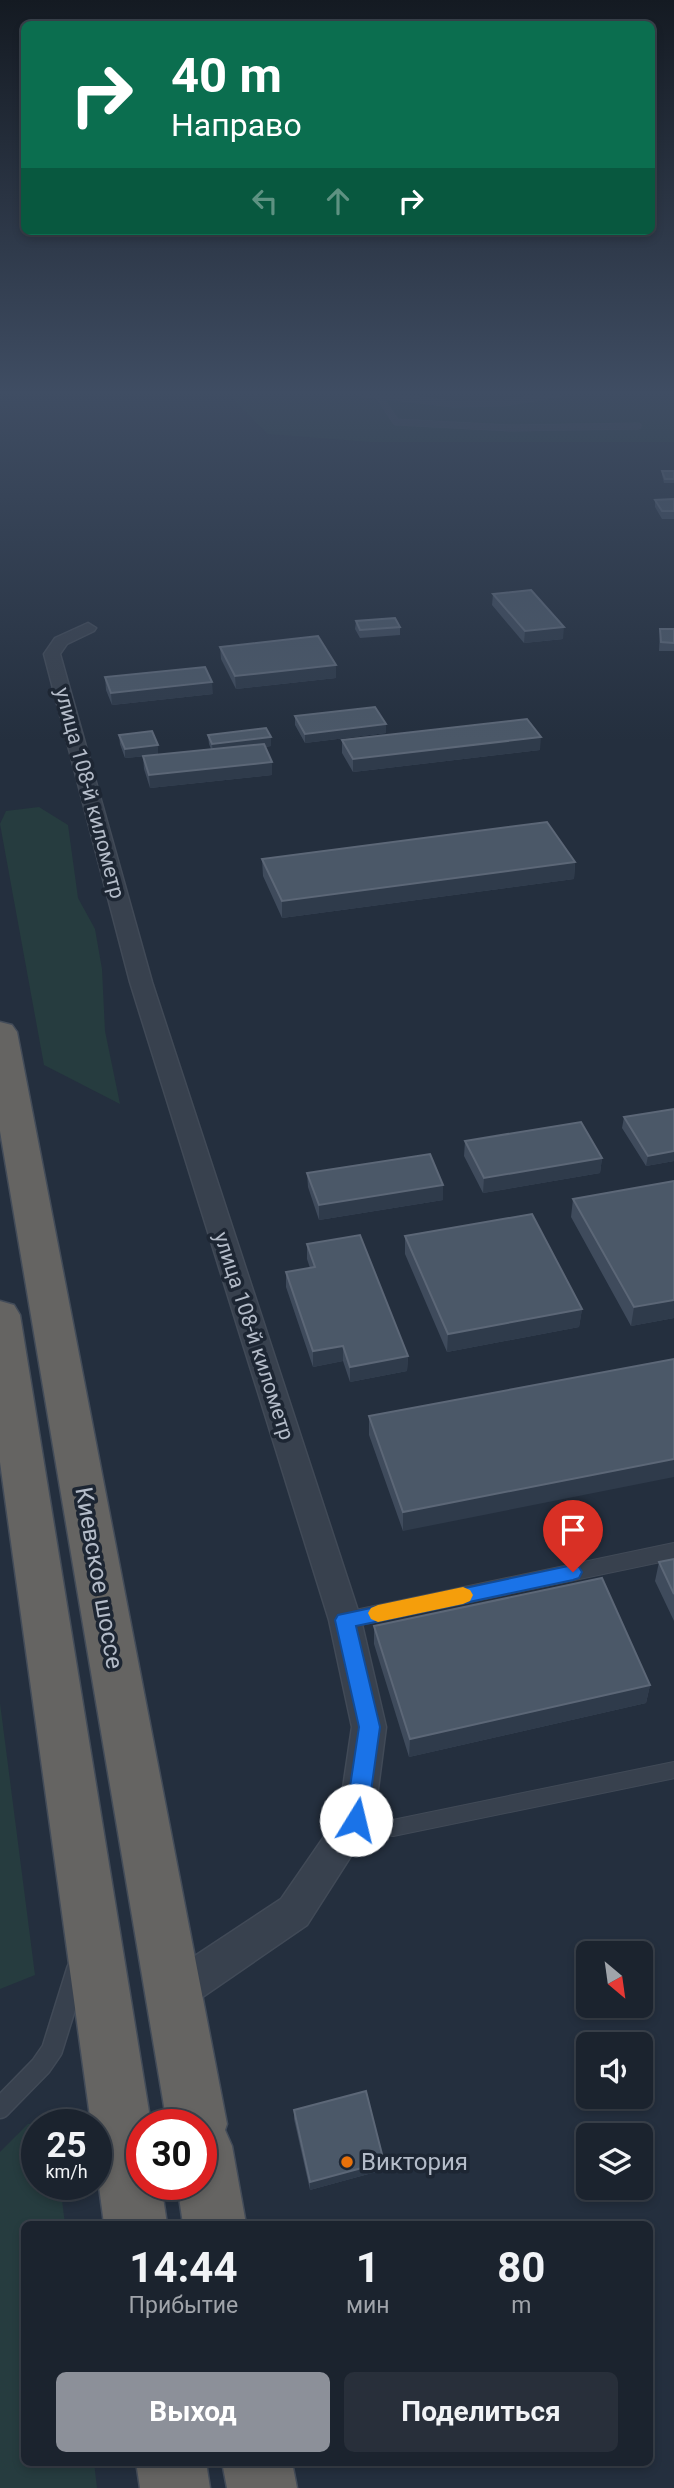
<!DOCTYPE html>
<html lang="ru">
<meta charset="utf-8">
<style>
:root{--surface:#1b232e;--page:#282f3a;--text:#f1f3f6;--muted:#a0a4aa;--line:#39404a;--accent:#8c9099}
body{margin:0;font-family:Roboto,sans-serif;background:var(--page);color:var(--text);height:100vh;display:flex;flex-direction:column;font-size:26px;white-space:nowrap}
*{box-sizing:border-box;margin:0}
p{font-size:23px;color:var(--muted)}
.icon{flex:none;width:38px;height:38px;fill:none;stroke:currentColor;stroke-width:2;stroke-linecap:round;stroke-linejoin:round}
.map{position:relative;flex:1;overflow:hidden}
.sheet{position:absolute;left:21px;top:2221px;width:632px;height:245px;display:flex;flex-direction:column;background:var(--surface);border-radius:10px;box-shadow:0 4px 10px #0003,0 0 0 2px var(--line)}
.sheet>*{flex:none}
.top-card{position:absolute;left:21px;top:21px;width:634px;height:214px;border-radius:10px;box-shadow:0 4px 10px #0003,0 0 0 2px var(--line);background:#0b6e4f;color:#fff;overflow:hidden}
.needle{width:46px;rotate:151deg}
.fabs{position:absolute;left:576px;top:1941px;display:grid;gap:14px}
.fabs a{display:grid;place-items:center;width:77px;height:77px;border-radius:10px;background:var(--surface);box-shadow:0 4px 10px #0003,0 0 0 2px var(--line);font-size:35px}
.speed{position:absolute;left:21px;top:2109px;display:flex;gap:14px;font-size:35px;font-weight:700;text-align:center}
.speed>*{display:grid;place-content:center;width:91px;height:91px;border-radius:50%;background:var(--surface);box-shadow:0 4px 10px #0003,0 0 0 2px var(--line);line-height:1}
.speed small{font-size:18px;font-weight:400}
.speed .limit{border:10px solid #d22;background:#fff;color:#111}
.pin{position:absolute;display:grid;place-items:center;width:60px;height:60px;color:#fff;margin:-72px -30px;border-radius:50% 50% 50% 0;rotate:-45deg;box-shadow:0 0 7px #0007}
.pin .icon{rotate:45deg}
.me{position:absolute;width:77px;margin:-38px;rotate:9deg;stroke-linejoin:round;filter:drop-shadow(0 0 5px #0008)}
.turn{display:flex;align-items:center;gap:24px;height:147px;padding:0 35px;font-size:32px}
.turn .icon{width:91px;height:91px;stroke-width:2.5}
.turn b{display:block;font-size:49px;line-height:60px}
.lanes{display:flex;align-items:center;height:66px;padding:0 35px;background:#0003;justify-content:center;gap:35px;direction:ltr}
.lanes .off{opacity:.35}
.eta{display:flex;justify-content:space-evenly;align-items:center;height:119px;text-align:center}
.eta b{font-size:42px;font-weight:700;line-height:49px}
.primary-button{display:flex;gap:14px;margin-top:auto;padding:14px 35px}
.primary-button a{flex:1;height:80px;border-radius:10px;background:var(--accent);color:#fff;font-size:28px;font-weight:700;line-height:80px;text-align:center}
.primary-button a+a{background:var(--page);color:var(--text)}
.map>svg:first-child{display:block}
.green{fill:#263c3f}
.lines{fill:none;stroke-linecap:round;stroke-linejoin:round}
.service-far2-casing{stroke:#414a57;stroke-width:7}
.service-far1-casing{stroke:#414a57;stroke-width:18}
.service-casing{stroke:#414a57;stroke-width:23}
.minor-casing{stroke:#414a57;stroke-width:3}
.trunk-casing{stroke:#434c59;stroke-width:3}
.service-far2{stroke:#38414e;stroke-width:6}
.service-far1{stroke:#38414e;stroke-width:16}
.service{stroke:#38414e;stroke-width:20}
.minor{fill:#38414e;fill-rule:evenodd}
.trunk{fill:#656462;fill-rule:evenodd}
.wall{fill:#3f4b5c}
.shaded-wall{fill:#2f3b4b}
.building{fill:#4b5868;stroke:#5c6777;stroke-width:2}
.route{fill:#1a73e8;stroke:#114b97;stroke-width:2}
.slow{fill:#f59e0b}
.food-dot{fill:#e8710a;stroke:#1d2633;stroke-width:2.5}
.labels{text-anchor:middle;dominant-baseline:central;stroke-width:7;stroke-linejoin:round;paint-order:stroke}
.street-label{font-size:21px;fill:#b4bcc9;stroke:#1d2633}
.near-street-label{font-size:24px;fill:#b4bcc9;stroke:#1d2633}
.near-poi-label{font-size:24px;fill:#b4bcc9;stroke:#1d2633;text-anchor:start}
</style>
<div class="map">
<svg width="674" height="2488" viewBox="0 0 674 2488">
<rect width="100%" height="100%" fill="#242f3e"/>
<path class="green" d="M226,393H674V442H371L268,434Z
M39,807L68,825L78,898L95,929L102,969L105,1031L120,1104L44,1065L0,824L6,811Z
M0,1703L35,1975L0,1989Z
M53,2123L37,2124V2184H60L65,2224H24V2462H94L97,2488H0V2152L28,2124Z"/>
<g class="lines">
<g class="service-far2-casing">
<path id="service-far2" d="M361,393L453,404L505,403L561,393
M378,395L396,422L512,428L638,426"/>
</g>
<g class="service-far1-casing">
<path id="service-far1" d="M346,1620L674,1551
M356,1820L393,1828L674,1770"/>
</g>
<g class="service-casing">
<path id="service" d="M0,2108L41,2066L52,2050L77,1970"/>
</g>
<g class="minor-casing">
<path id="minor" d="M88,623L96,628L94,631L67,644L60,654L152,982L361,1620L386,1727L374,1820L307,1925L188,2007L174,2012L160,2007L154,1993L160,1979L281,1899L339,1815L352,1727L329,1620L130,982L44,654L55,638Z"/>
</g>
<g class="trunk-casing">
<path id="trunk" d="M0,1022L12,1025L17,1032L227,2124L225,2130L232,2146L246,2224H183L177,2184H201V2124H167L0,1131Z
M0,1301L14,1305L20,1315L151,2124H142V2184H161L167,2224H104L96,2164V2124H91L0,1462Z
M136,2462H206L210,2488H140Z
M222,2462H292L297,2488H227Z"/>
</g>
<use href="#service-far2" class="service-far2"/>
<use href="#service-far1" class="service-far1"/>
<use href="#service" class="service"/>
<use href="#minor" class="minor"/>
<use href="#trunk" class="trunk"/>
</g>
<path class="wall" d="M662,471H674V483H664L662,475Z
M674,499V519H662L655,507V500Z
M493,594L563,639L524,643L492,605Z
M356,621L400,627V635L360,638L355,629Z
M660,629H674V651H659Z
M220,647L336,678L236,689L221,659Z
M105,677L213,694L112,705L106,690Z
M295,716L386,724V733L305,743L295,725Z
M119,735L158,745V755L125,758L120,744Z
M208,735L271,746L265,747L272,762V775L150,788L144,769L143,756L211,749L209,744Z
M342,740L540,750L353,772L342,753Z
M262,859L575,862L574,879L282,918L263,876Z
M674,1109V1161L646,1166L622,1128L624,1117Z
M465,1141L602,1158L600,1173L483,1193L464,1156Z
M307,1173L443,1185V1200L319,1220L308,1187Z
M674,1181V1318L631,1326L571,1217L573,1199Z
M405,1236L582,1309L579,1327L447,1352L405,1254Z
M307,1244L408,1356L407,1371L350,1382L343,1361L313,1367L286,1287V1272L310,1268L307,1259Z
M674,1359L403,1531L369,1435V1416Z
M674,1559V1621L655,1581L659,1562Z
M374,1626L650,1685L646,1703L409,1757L374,1644Z
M294,2110L383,2170L310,2190L294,2119Z"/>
<path class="shaded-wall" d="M564,627L563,639L524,643L525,631Z
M336,665V678L236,689L235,676Z
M212,682L213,694L112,705L111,693Z
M386,724V733L305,743V734Z
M271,737V746L213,753L212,744Z
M541,737L540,750L353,772V759Z
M158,745V755L125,758V749Z
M272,762V775L150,788L149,775Z
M575,862L574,879L282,918V901Z
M674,1151V1161L646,1166L648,1156Z
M602,1158L600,1173L483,1193L484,1178Z
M443,1185V1200L319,1220V1205Z
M674,1300V1318L631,1326L634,1307Z
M582,1309L579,1327L447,1352L448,1334Z
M343,1346V1361L313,1367V1351Z
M408,1356L407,1371L350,1382V1367Z
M674,1459V1477L403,1531V1512Z
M650,1685L646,1703L409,1757L410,1739Z
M384,2162L383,2170L310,2190V2182Z"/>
<path class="building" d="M662,471H674V479H665Z
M674,499V511H662L655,500Z
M531,590L564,627L525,631L493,594Z
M395,618L400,627L360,630L356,621Z
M660,629H674V643L661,642Z
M318,636L336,665L235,676L220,647Z
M205,667L212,682L111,693L105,677Z
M375,707L386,724L305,734L295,716Z
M527,719L541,737L353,759L342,740Z
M266,728L271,737L212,744L208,735Z
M152,731L158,745L125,749L119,735Z
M264,744L272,762L149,775L143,756Z
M547,822L575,862L282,901L262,859Z
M674,1109V1151L648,1156L624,1117Z
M581,1122L602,1158L484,1178L465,1141Z
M430,1154L443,1185L319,1205L307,1173Z
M674,1181V1300L634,1307L573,1199Z
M532,1214L582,1309L448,1334L405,1236Z
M360,1235L408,1356L350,1367L343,1346L313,1351L286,1272L315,1267L307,1244Z
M674,1359V1459L403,1512L369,1416Z
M674,1559V1594L659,1562Z
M602,1578L650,1685L410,1739L374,1626Z
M366,2091L384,2162L310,2182L294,2110Z"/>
<linearGradient id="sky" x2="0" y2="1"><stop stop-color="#141a22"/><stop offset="0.53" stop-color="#3f4d63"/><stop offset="1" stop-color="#3f4d63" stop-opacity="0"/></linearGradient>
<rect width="674" height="741" fill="url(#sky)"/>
<path class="route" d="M573,1565L579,1567L582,1572L579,1578L573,1580L356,1626L380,1727L367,1820L363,1827L356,1830L348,1827L345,1820L359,1727L335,1620L338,1615Z"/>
<path class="slow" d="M463,1587L470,1590L473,1595L470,1601L463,1604L378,1622L371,1619L368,1613L371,1608L378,1605Z"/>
<circle class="food-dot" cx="347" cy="2162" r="7"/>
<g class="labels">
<g class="street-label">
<text transform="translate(90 793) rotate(75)">улица 108-й километр</text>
<text transform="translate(254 1336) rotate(72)">улица 108-й километр</text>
</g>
<g class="near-street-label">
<text transform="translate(99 1578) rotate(80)">Киевское шоссе</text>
</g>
<g class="near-poi-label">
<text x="361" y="2162">Виктория</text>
</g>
</g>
</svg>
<div class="fabs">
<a><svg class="needle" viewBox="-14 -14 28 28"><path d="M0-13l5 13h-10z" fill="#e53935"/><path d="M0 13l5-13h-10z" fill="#a0a4aa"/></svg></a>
<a><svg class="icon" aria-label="sound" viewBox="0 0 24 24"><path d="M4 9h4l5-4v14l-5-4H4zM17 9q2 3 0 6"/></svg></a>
<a><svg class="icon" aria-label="layers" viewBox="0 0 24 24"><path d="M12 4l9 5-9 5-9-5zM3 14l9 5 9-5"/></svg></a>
</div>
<div class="speed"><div>25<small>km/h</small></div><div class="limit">30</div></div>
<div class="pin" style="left:573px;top:1572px;background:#d93025"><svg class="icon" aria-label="arrive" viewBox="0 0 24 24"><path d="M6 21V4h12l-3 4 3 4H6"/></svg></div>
<svg class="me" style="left:356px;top:1820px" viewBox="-20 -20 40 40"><circle r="19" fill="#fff"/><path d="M0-13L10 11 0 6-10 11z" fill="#1a73e8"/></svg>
<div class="top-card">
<div class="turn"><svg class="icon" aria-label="right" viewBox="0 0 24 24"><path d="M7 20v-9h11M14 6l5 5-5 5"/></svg><div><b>40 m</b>Направо</div></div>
<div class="lanes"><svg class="icon off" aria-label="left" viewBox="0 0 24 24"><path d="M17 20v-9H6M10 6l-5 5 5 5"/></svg><svg class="icon off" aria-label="ahead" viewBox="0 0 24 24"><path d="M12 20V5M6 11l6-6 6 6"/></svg><svg class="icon" aria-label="right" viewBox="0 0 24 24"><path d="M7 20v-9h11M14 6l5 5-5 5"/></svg></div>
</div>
<section class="sheet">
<div class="eta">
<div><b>14:44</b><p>Прибытие</p></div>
<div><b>1</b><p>мин</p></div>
<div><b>80</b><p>m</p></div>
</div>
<div class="primary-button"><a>Выход</a><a>Поделиться</a></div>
</section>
</div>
